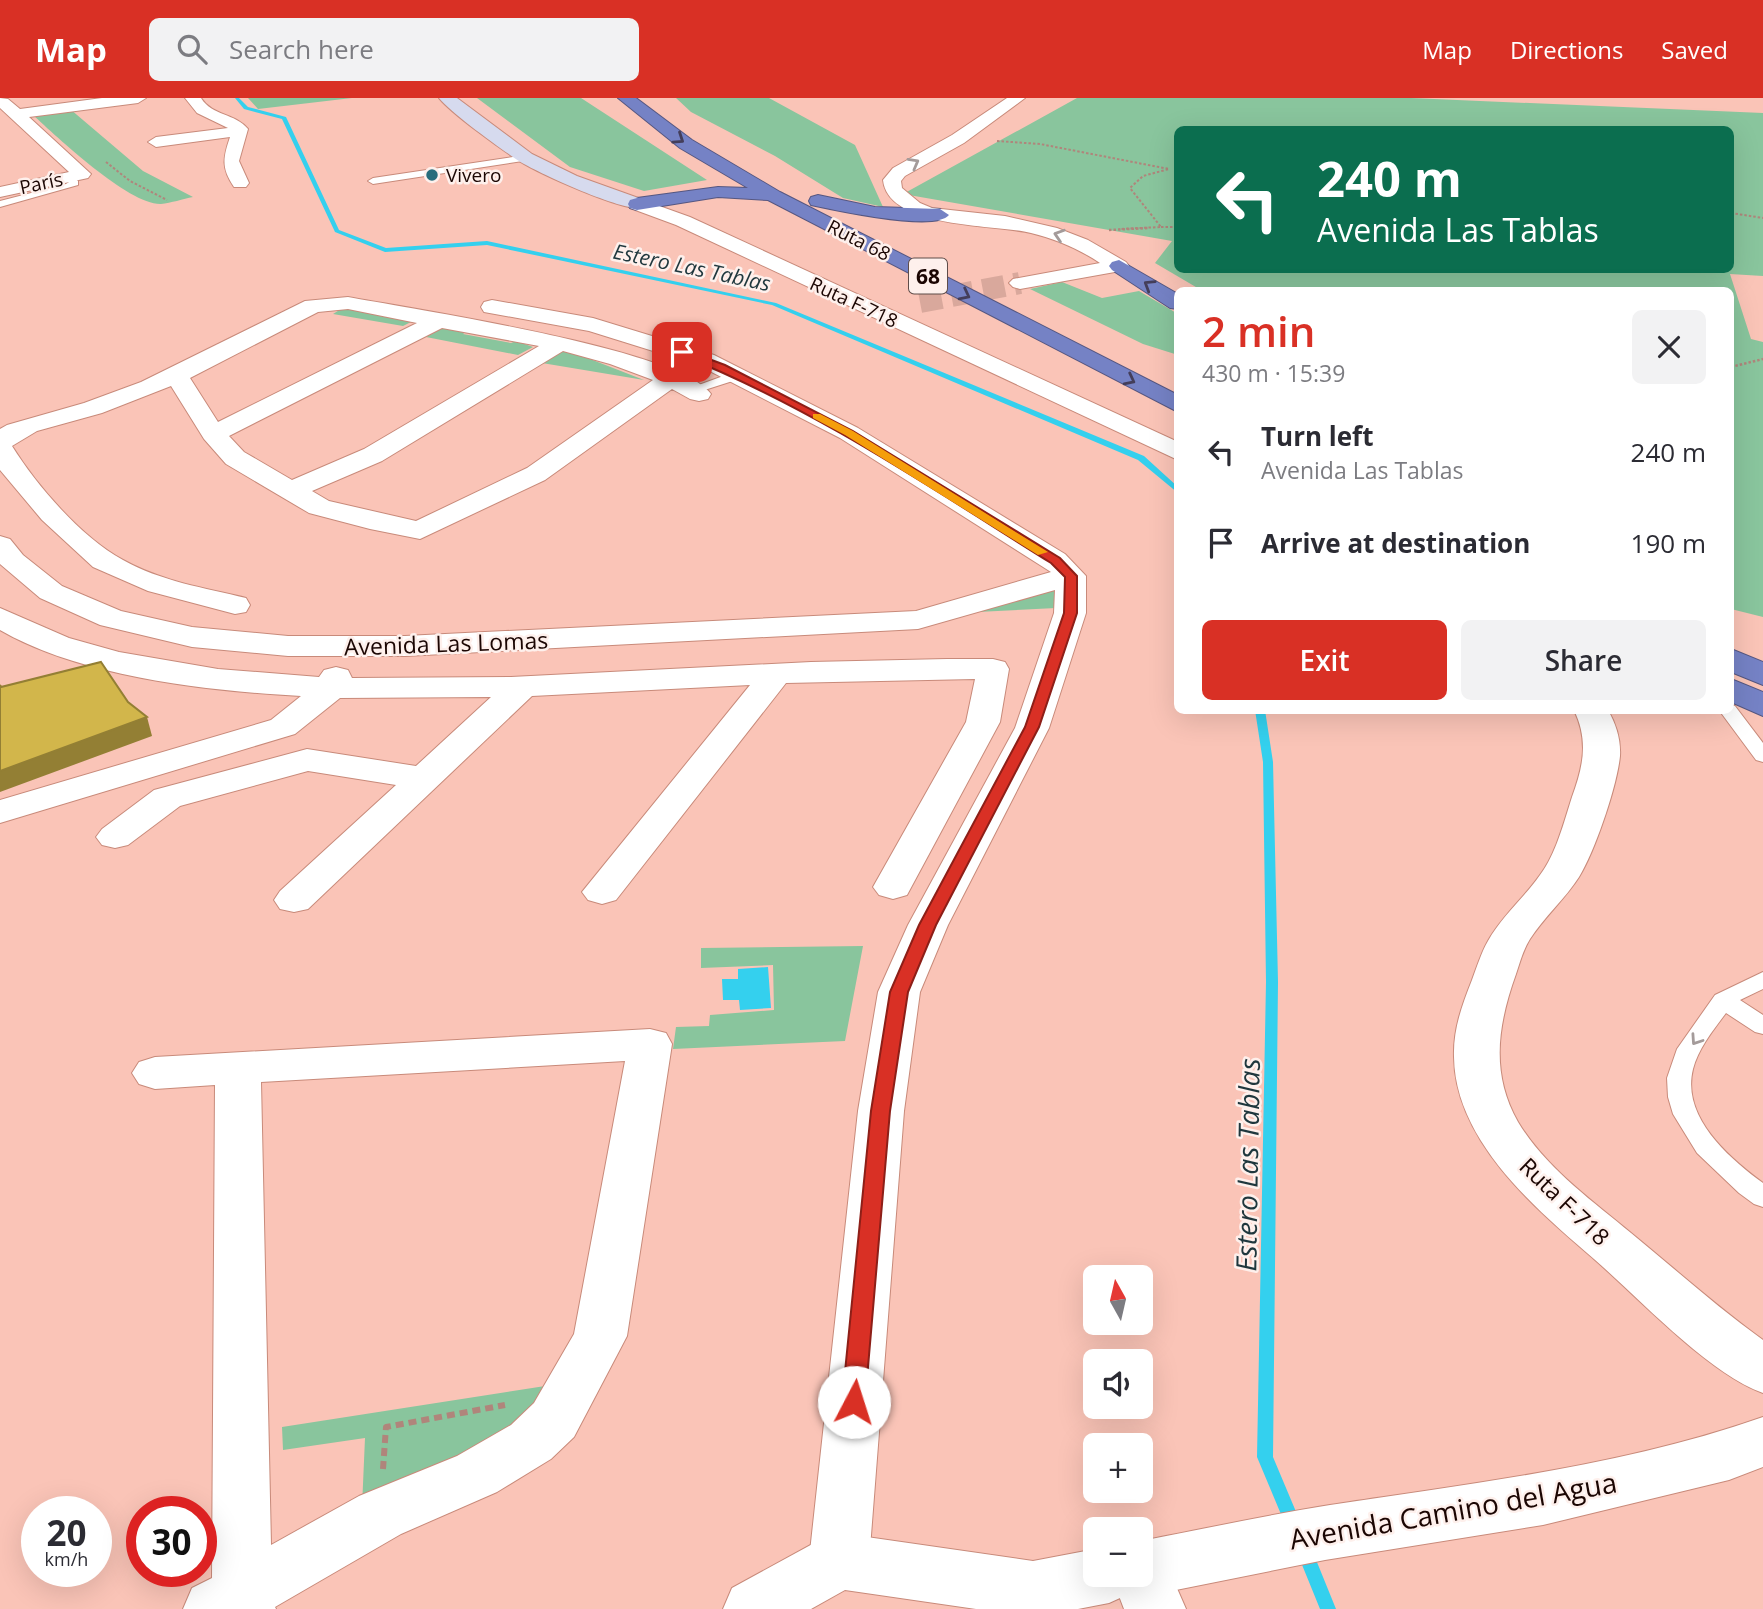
<!DOCTYPE html>
<meta charset="utf-8">
<style>
:root{--surface:#fff;--page:#f2f2f3;--text:#2b2b33;--muted:#7c7c81;--accent:#d93025}
body{margin:0;font-family:"Open Sans",sans-serif;background:var(--page);color:var(--text);height:100vh;display:flex;flex-direction:column;font-size:26px;white-space:nowrap}
*{box-sizing:border-box;margin:0}
p{font-size:23px;color:var(--muted)}
.icon{flex:none;width:38px;height:38px;fill:none;stroke:currentColor;stroke-width:2;stroke-linecap:round;stroke-linejoin:round}
.map{position:relative;flex:1;overflow:hidden}
.side{position:absolute;left:1174px;top:189px;width:560px;height:427px;display:flex;flex-direction:column;background:var(--surface);border-radius:10px;box-shadow:0 7px 28px #0002}
.side>*{flex:none}
.top-card{position:absolute;left:1174px;top:28px;width:560px;height:147px;border-radius:10px;box-shadow:0 7px 28px #0002;background:#0b6e4f;color:#fff;overflow:hidden}
.needle{width:46px;rotate:352deg}
.fabs{position:absolute;left:1083px;top:1167px;display:grid;gap:14px}
.fabs a{display:grid;place-items:center;width:70px;height:70px;border-radius:10px;background:var(--surface);box-shadow:0 7px 28px #0002;font-size:35px}
.speed{position:absolute;left:21px;top:1398px;display:flex;gap:14px;font-size:35px;font-weight:700;text-align:center}
.speed>*{display:grid;place-content:center;width:91px;height:91px;border-radius:50%;background:var(--surface);box-shadow:0 7px 28px #0002;line-height:1}
.speed small{font-size:18px;font-weight:400}
.speed .limit{border:10px solid #d22;background:#fff;color:#111}
.pin{position:absolute;display:grid;place-items:center;width:60px;height:60px;color:#fff;margin:-30px;border-radius:14px;box-shadow:0 4px 10px #0006}
.me{position:absolute;width:77px;margin:-38px;rotate:5deg;stroke-linejoin:round;filter:drop-shadow(0 0 5px #0008)}
.turn{display:flex;align-items:center;gap:24px;height:147px;padding:0 28px;font-size:32px}
.turn .icon{width:91px;height:91px;stroke-width:2.5}
.turn b{display:block;font-size:49px;line-height:60px}
.round{display:grid;place-items:center;flex:none;width:74px;height:74px;border-radius:10px;background:var(--page)}
.overview{display:flex;align-items:center;justify-content:space-between;height:119px;padding:0 28px}
h1{font-size:42px;font-weight:600;line-height:52px;color:var(--accent)}
.cta{display:flex;gap:14px;margin-top:auto;padding:14px 28px}
.cta a{flex:1;height:80px;border-radius:10px;background:var(--accent);color:#fff;font-size:28px;font-weight:600;line-height:80px;text-align:center}
.cta a+a{background:var(--page);color:var(--text)}
ul{padding:0;list-style:none}
li{display:flex;align-items:center;gap:21px;height:91px;padding:0 28px}
li div{flex:1}
li b{display:block;font-size:26px}
li em{font-style:normal}
header{display:flex;align-items:center;gap:42px;box-sizing:border-box;height:98px;padding:0 35px;background:var(--accent);color:#fff}
header strong{font-size:33px}
nav{display:flex;gap:38px;margin-inline-start:auto;font-size:24px}
.search{width:490px;height:63px;background:var(--page);display:flex;align-items:center;gap:18px;box-sizing:border-box;padding:0 24px;border-radius:10px;color:var(--muted);font-size:26px}
.map>svg:first-child{display:block}
.green{fill:#89c59d;fill-rule:evenodd}
.water{fill:#34d0ee}
.lines{fill:none;stroke-linecap:round;stroke-linejoin:round}
.stream{fill:#34d0ee;fill-rule:evenodd}
.tertiary-tunnel{stroke:#d9a89c;stroke-width:22;stroke-dasharray:22 10;stroke-linecap:butt}
.service-casing{stroke:#c88a7a;stroke-width:2}
.minor-casing{stroke:#c88a7a;stroke-width:2}
.tertiary-casing{stroke:#c88a7a;stroke-width:2}
.secondary-casing{stroke:#c88a7a;stroke-width:2}
.motorway-casing{stroke:#565781;stroke-width:2}
.path-far2{stroke:#b0857b;stroke-width:2;stroke-dasharray:2.5 2;stroke-linecap:butt}
.path-far1{stroke:#b0857b;stroke-width:2.5;stroke-dasharray:2.5 2;stroke-linecap:butt}
.path{stroke:#b0857b;stroke-width:6;stroke-dasharray:8 5;stroke-linecap:butt}
.service{fill:#fff;fill-rule:evenodd}
.minor{fill:#fff;fill-rule:evenodd}
.tertiary{fill:#fff;fill-rule:evenodd}
.secondary{fill:#d6daee;fill-rule:evenodd}
.motorway{fill:#7582c5;fill-rule:evenodd}
.shaded-wall{fill:#937f34}
.building{fill:#d2b64b;stroke:#937f34;stroke-width:2}
.oneway{stroke:#443e5a}
.oneway2{stroke:#a49b9a}
.route{fill:#d93025;stroke:#8d1f18;stroke-width:2}
.slow{fill:#f59e0b}
.poi-dot{fill:#276d7c;stroke:#fef0ec;stroke-width:2.5}
.labels{text-anchor:middle;dominant-baseline:central;stroke-width:5;stroke-linejoin:round;paint-order:stroke}
.far-poi-label{font-size:19px;fill:#1b0603;stroke:#fef0ec;text-anchor:start}
.far-street-label{font-size:19px;fill:#1b0603;stroke:#fef0ec}
.far-water-label{font-size:21px;font-style:italic;fill:#1f373d;stroke:#fef0ec}
.shield{fill:#fef0ec;stroke:#5f4c49;stroke-width:2}
.shield-label{font-size:21px;font-weight:bold;fill:#1b0603}
.street-label{font-size:23px;fill:#1b0603;stroke:#fef0ec}
.near-water-label{font-size:28px;font-style:italic;fill:#1f373d;stroke:#fef0ec}
.near-street-label{font-size:28px;fill:#1b0603;stroke:#fef0ec}
</style>
<header>
<strong>Map</strong>
<div class="search"><svg class="icon" aria-label="search" viewBox="0 0 24 24"><circle cx="10" cy="10" r="6"/><path d="M15 15l6 6"/></svg>Search here</div>
<nav><a>Map</a><a>Directions</a><a>Saved</a></nav>
</header>
<div class="map">
<svg width="1763" height="1511" viewBox="0 0 1763 1511">
<rect width="100%" height="100%" fill="#fac4b7"/>
<path class="green" d="M248,0H352L258,11Z
M477,0H581L707,82L644,93L570,69Z
M676,0H769L855,47L883,109L843,100L775,58L691,14Z
M1077,0H1411L1763,15V178L1730,176L1751,241L1763,244V519L1731,511V192H1201L1155,165L1172,143L903,96ZM1178,32H1731V172H1178Z
M70,11L143,73L193,99C183,101 171,105 161,106C129,107 57,39 33,17Z
M1062,184L1102,200L1139,193L1178,216V257L1143,246L1030,191Z
M351,210L411,222V224L403,228L333,216L341,211Z
M450,230L467,233L463,236L511,245L516,243L533,249L518,257L426,239L441,231Z
M562,254H572L644,282L542,265Z
M1052,491L1056,492V510L977,514Z
M863,848L845,943L673,951L676,929L709,928L710,917L774,912L773,867L701,870V850Z
M558,1286L527,1331L362,1409L365,1340L283,1352L282,1329Z"/>
<path class="water" d="M768,869L771,910L740,912L739,902H723L722,881H738V871Z"/>
<g class="lines">
<path class="stream" d="M235,0H239L248,9L286,19L339,132L386,150L487,143L776,205L1144,358L1178,389V395L1138,362L772,207L487,147L385,154L335,134L282,21L244,11Z
M1255,612H1265L1273,664L1278,884L1273,1359L1302,1428L1300,1433L1294,1435L1288,1433L1257,1359L1266,884L1263,664Z
M1304,1445L1310,1447L1336,1511H1320L1296,1452L1298,1447Z"/>
<path class="tertiary-tunnel" d="M920,204L1020,185"/>
<g class="service-casing">
<path id="service" d="M526,57L531,60L529,62L373,86L368,83L373,80Z
M69,76L78,83V87L0,109V103L66,86L69,84L64,79Z
M706,258L711,259V265L661,281L655,277Z
M737,273L742,274V280L692,296L685,292Z
M1731,607L1735,608L1763,645V664L1756,662L1719,612H1731Z
M1763,874V891L1740,902L1763,917V936L1755,934L1726,915C1714,931 1698,951 1693,971C1681,1019 1729,1060 1763,1085V1109L1754,1106L1739,1095L1697,1055L1673,1016L1668,999L1667,980L1677,951L1715,897Z"/>
</g>
<g class="minor-casing">
<path id="minor" d="M0,0L8,1L20,11L102,0H146L138,5L29,19L91,76L88,80L0,99V89L69,74L0,10Z
M185,0H201C212,18 235,15 248,31L239,63L249,85L246,89H234C221,70 223,60 230,39L156,49L148,44L156,39L228,30L197,15Z
M348,199C412,211 680,251 711,296L708,301L699,303L690,301L672,291L545,382L420,441L370,431L309,415L226,366L204,341L171,288L102,315L37,333L12,348C37,388 81,439 123,462C160,483 205,490 246,500L250,507L246,514L235,516L148,493L93,469L42,422L0,372V331L7,327L84,305L141,284L305,203ZM348,211L417,225L218,324L190,280L318,214ZM442,230L539,248L364,351L292,382L244,354L229,338ZM563,253L610,266L653,282L527,370L416,423L329,403L312,393L382,363Z
M492,202L593,220L714,257L858,330L1065,456L1086,478V515L1049,630L948,827L920,894L904,1013L869,1463L860,1483L839,1491L818,1483L809,1463L858,1013L878,894L908,827L1015,630L1054,515L1055,492L918,531L405,558H288L192,549L100,527L40,500L0,466V438L10,441L23,457L62,488L121,513L192,529L288,538H405L916,513L1051,474L840,340L698,267L589,233L484,214L481,209L484,204Z
M0,510L69,540L119,554L218,571L319,579L324,572L336,569L348,572L352,580L511,579L811,564L947,561H993L1005,564L1009,571L1000,624L907,797L893,801L879,797L873,789L966,624L975,581L786,585L616,802L602,806L588,802L582,794L750,587L532,598L308,811L294,814L280,811L274,802L280,793L396,687L308,673L180,708L128,747L115,750L102,747L96,739L102,731L154,692L307,651L416,668L491,599L340,600L295,636L0,725V702L271,622L301,598C208,593 81,579 0,532Z
M650,931L666,935L672,946L627,1238L574,1339L551,1361L497,1394L401,1436L275,1509L276,1511H183L192,1490L212,1480L215,987L155,991L139,986L132,975L139,964L155,959ZM625,963L574,1236L534,1305L511,1327L457,1358L359,1398L271,1447L261,984Z
M1141,1448L1162,1456L1186,1511H1124L1111,1477H1141Z"/>
</g>
<g class="tertiary-casing">
<path id="tertiary" d="M1007,0H1025L964,45L905,78L901,83L902,90L920,105L932,110L1005,118L1057,130L1088,142L1126,164L1129,168L1126,172L1020,191L1013,189L1009,185L1013,181L1100,165C1079,151 1056,141 1031,135C995,126 888,131 883,82L893,70L952,37Z
M637,100L690,119L1178,344V362L676,127L630,110L628,106L630,102Z
M1574,612H1608C1616,626 1621,642 1620,658C1617,688 1595,753 1579,779C1565,801 1544,819 1530,841C1523,852 1520,864 1516,876C1498,926 1490,975 1518,1024C1545,1069 1591,1102 1631,1135C1675,1171 1717,1209 1763,1242V1295C1709,1276 1639,1200 1594,1161C1536,1111 1455,1043 1454,959C1453,932 1462,907 1472,882C1477,869 1481,855 1488,843C1502,818 1524,800 1540,777C1556,756 1564,724 1572,699C1583,669 1589,643 1574,612Z
M1763,1319V1369L1729,1382L1543,1427L1325,1462L1141,1499L1131,1495L1109,1505L1078,1511H976L845,1492L811,1511H723L732,1490L818,1443L839,1435L1033,1463L1096,1451V1477H1141V1443C1204,1431 1267,1417 1330,1407C1475,1385 1624,1368 1763,1319Z"/>
</g>
<g class="secondary-casing">
<path id="secondary" d="M439,0H457L532,56L577,78L644,102L646,106L644,110C625,115 538,75 519,63C501,51 452,16 439,0Z"/>
</g>
<g class="motorway-casing">
<path id="motorway" d="M618,0H636L692,42L780,94L1178,297V314L768,102L718,99L637,112L630,110L628,106L630,102L637,100L718,89L748,90L680,50Z
M818,97L875,109L940,111L949,117C936,134 834,112 811,107L809,103L811,99Z
M1119,162L1178,196V211L1170,210L1112,172L1109,168L1112,164Z
M1731,551L1763,564V587L1731,574Z
M1731,581L1763,594V618L1731,604Z"/>
</g>
<path class="path-far2" d="M997,43L1040,46L1169,71L1143,78L1130,90L1161,129L1119,131
M106,64L130,83L167,102
M1731,115L1763,120
M1161,129H1178"/>
<path class="path-far1" d="M1109,132L1149,130
M1731,269L1763,261"/>
<path class="path" d="M383,1371L386,1329L505,1307"/>
<use href="#service" class="service"/>
<use href="#minor" class="minor"/>
<use href="#tertiary" class="tertiary"/>
<use href="#secondary" class="secondary"/>
<use href="#motorway" class="motorway"/>
</g>
<path class="shaded-wall" d="M147,619L152,638L0,694V673Z"/>
<path class="building" d="M101,564L128,604L147,619L0,673V587L1,589Z"/>
<defs><path id="oneway-chevron" d="M-2-3.5L2.5 0L-2 3.5" fill="none" stroke-width="1.6" stroke-linecap="round" stroke-linejoin="round" transform="scale(1.75)"/></defs>
<g class="oneway">
<use href="#oneway-chevron" transform="translate(679 41) rotate(34)"/>
<use href="#oneway-chevron" transform="translate(1149 187) rotate(-148)"/>
<use href="#oneway-chevron" transform="translate(965 197) rotate(27)"/>
<use href="#oneway-chevron" transform="translate(1130 282) rotate(27)"/>
</g>
<g class="oneway2">
<use href="#oneway-chevron" transform="translate(914 65) rotate(-29)"/>
<use href="#oneway-chevron" transform="translate(1059 137) rotate(-162)"/>
<use href="#oneway-chevron" transform="translate(1696 942) rotate(124)"/>
</g>
<path class="route" d="M682,251L725,267L853,333L1060,460L1077,478V515L1039,629L936,827L908,894L890,1013L865,1304L862,1311L854,1314L846,1311L842,1304L871,1013L890,894L919,827L1025,629L1064,515L1065,479L1051,465C931,390 811,308 678,256L677,254Z"/>
<path class="slow" d="M813,316H820L853,333L1048,454L1038,457L845,337L813,320Z"/>
<circle class="poi-dot" cx="432" cy="77" r="7"/>
<g class="labels">
<g class="far-poi-label">
<text x="446" y="77">Vivero</text>
</g>
<g class="far-street-label">
<text transform="translate(41 85) rotate(-12)">París</text>
<text transform="translate(859 142) rotate(27)">Ruta 68</text>
<text transform="translate(854 204) rotate(25)">Ruta F-718</text>
</g>
<g class="far-water-label">
<text transform="translate(692 169) rotate(12)">Estero Las Tablas</text>
</g>
<rect class="shield" x="909" y="160.5" width="38" height="35" rx="5"/>
<g class="shield-label">
<text x="928" y="178">68</text>
</g>
<g class="street-label">
<text transform="translate(446 545) rotate(-2)">Avenida Las Lomas</text>
<text transform="translate(1565 1103) rotate(44)">Ruta F-718</text>
</g>
<g class="near-water-label">
<text transform="translate(1247 1067) rotate(-89)">Estero Las Tablas</text>
</g>
<g class="near-street-label">
<text transform="translate(1453 1412) rotate(-10)">Avenida Camino del Agua</text>
</g>
</g>
</svg>
<div class="fabs">
<a><svg class="needle" viewBox="-14 -14 28 28"><path d="M0-13l5 13h-10z" fill="#e53935"/><path d="M0 13l5-13h-10z" fill="#7c7c81"/></svg></a>
<a><svg class="icon" aria-label="sound" viewBox="0 0 24 24"><path d="M4 9h4l5-4v14l-5-4H4zM17 9q2 3 0 6"/></svg></a>
<a>+</a>
<a>−</a>
</div>
<div class="speed"><div>20<small>km/h</small></div><div class="limit">30</div></div>
<div class="pin" style="left:682px;top:254px;background:#d93025"><svg class="icon" aria-label="arrive" viewBox="0 0 24 24"><path d="M6 21V4h12l-3 4 3 4H6"/></svg></div>
<svg class="me" style="left:854px;top:1304px" viewBox="-20 -20 40 40"><circle r="19" fill="#fff"/><path d="M0-13L10 11 0 6-10 11z" fill="#d93025"/></svg>
<div class="top-card">
<div class="turn"><svg class="icon" aria-label="left" viewBox="0 0 24 24"><path d="M17 20v-9H6M10 6l-5 5 5 5"/></svg><div><b>240 m</b>Avenida Las Tablas</div></div>
</div>
<section class="side">
<div class="overview"><div><h1>2 min</h1><p>430 m · 15:39</p></div><a class="round"><svg class="icon" aria-label="close" viewBox="0 0 24 24"><path d="M6 6l12 12M18 6L6 18"/></svg></a></div>
<ul>
<li><svg class="icon" aria-label="left" viewBox="0 0 24 24"><path d="M17 20v-9H6M10 6l-5 5 5 5"/></svg><div><b>Turn left</b><p>Avenida Las Tablas</p></div><em>240 m</em></li>
<li><svg class="icon" aria-label="arrive" viewBox="0 0 24 24"><path d="M6 21V4h12l-3 4 3 4H6"/></svg><div><b>Arrive at destination</b></div><em>190 m</em></li>
</ul>
<div class="cta"><a>Exit</a><a>Share</a></div>
</section>
</div>
